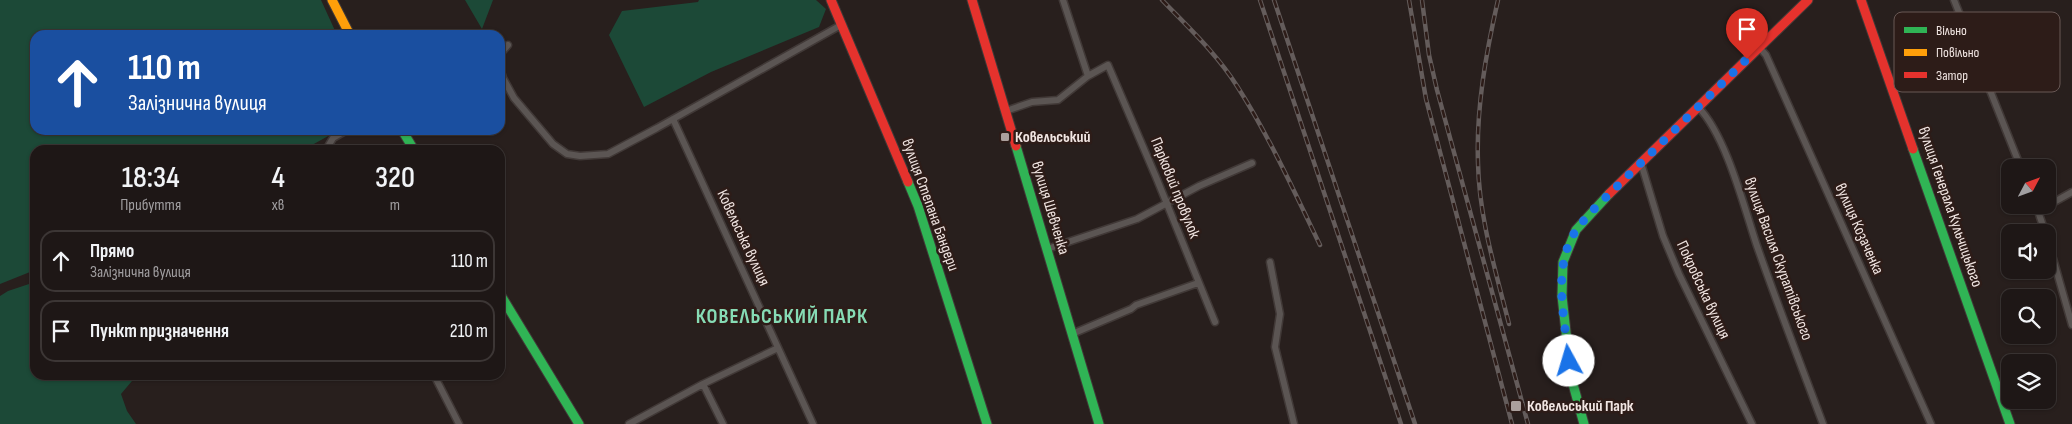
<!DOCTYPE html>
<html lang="uk">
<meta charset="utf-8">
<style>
:root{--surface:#1e1716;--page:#26201f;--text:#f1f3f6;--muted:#a19fa1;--line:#3c3635}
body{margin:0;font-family:"Sofia Sans Condensed",sans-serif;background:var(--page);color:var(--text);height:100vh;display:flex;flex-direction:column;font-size:19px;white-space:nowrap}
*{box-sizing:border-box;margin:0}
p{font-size:16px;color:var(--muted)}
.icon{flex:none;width:28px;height:28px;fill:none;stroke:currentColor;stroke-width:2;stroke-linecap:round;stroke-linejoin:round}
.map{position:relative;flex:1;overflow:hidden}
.sheet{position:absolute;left:30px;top:145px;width:475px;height:235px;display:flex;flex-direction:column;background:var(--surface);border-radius:15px;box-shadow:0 1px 4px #0004,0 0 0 1px var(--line)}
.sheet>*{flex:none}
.banner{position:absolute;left:30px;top:30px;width:475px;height:105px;border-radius:15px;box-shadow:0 1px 4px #0004,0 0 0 1px var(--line);background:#1a4fa0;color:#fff;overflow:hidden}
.needle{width:32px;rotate:49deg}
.controls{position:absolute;left:2001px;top:159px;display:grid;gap:10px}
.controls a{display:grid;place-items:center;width:55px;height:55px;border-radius:10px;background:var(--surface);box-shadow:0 1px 4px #0004,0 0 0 1px var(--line);font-size:25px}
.pin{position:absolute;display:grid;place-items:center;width:42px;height:42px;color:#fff;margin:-51px -21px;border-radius:50% 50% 50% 0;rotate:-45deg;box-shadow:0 0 5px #0007}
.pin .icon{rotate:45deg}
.me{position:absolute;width:55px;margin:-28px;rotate:354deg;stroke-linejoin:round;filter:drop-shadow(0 0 4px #0008)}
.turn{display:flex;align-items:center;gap:18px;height:105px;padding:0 15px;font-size:22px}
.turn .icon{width:65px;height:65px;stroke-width:2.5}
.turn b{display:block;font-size:35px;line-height:42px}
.eta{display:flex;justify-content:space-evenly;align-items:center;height:85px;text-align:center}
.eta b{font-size:30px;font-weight:600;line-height:35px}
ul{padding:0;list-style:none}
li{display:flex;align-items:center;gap:15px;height:62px;margin:0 10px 8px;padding:0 5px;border:2px solid var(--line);border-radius:15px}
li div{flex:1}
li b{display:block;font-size:19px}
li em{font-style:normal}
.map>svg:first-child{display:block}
.green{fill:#1c4937}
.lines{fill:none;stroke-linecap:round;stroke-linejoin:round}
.street-casing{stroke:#413937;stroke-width:9}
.fast-casing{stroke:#413937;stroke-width:11}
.slow-casing{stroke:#413937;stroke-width:11}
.jam-casing{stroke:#413937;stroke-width:11}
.street{stroke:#5b5553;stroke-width:6}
.fast{stroke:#30b455;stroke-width:9}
.slow{stroke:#ff9f0a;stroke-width:9}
.jam{stroke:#e5322d;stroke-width:9}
.rail-casing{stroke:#645c5b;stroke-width:4.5}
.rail{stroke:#2d1c18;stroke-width:2.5;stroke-dasharray:8;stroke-linecap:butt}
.route{stroke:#1a73e8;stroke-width:9;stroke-dasharray:0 16.2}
.poi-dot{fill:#aba09d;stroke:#2d1c18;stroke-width:2}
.labels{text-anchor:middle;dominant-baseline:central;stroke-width:5;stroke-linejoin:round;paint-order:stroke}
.poi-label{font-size:16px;font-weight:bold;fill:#f1e5e2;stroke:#2d1c18;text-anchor:start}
.street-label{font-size:16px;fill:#f1e5e2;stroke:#2d1c18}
.district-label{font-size:21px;font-weight:bold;letter-spacing:1px;fill:#86dbb5;stroke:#2d1c18}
.key{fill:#2d1c18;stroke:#685855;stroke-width:1}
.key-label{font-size:14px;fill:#f1e5e2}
</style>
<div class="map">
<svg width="2072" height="424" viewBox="0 0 2072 424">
<rect width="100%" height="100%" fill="#281f1d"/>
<path class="green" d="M0,0H321L337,35H35V130H339L303,150H35V270L0,284Z
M465,0H493L482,29Z
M699,0H816L826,9L819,27L711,72L644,107L609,35L622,11L698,2Z
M35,282V375H137L121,394L127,411L136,424H0V296L8,291Z"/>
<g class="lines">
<g class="street-casing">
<path id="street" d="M1063,0L1088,76
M1954,0L2021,168
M1759,47L1766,55L1931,424
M500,54L508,45
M500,68L503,78L514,98L553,144L567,154L580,156L608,154L657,128L841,25
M1698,107C1726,135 1744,207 1757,246C1778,306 1801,365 1823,424
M1006,111L1032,102L1058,100L1088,76L1108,65L1156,177L1215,322
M673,119L813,424
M326,150L333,138L347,130
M1641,163L1663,236L1679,274L1752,424
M2036,205L2045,232
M2038,211L2072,192
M2048,241L2072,325
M1047,249L1137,219L1199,186L1252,163
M1270,262L1280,314L1275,347L1294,424
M1072,334L1131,309L1136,305L1198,283
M434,375L459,424
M703,384L723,424
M629,424L703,384L778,348"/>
</g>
<g class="fast-casing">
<path id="fast" d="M402,130L414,150
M1016,146L1099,424
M1913,149L2010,424
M908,182L918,206L987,424
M500,294L579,424
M1584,424L1571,377L1562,296L1563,262L1576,230L1609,194"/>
</g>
<g class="slow-casing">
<path id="slow" d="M332,0L350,35"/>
</g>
<g class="jam-casing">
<path id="jam" d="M831,0L908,182
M972,0L1016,146
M1861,0L1913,149
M1609,194L1808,0"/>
</g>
<use href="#street" class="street"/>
<use href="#fast" class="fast"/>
<use href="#slow" class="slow"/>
<use href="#jam" class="jam"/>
<g class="rail-casing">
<path id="rail" d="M1162,0C1188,27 1217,54 1237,86C1269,136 1294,191 1320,245
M1260,0L1401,424
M1274,0L1415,424
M1409,0L1426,99L1512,424
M1422,0L1429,55L1437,90L1528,424
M1498,0C1486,53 1476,108 1478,163C1479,218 1496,272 1509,324"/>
</g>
<use href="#rail" class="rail"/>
</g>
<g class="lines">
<path class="route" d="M1569,361C1565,319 1551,266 1577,229C1583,221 1590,213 1597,206L1747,59"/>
</g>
<g class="poi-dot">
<rect x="1000" y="132" width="10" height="10" rx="2.5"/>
<rect x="1510" y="400" width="12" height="12" rx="2.5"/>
</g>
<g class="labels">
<g class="poi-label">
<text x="1015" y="137">Ковельський</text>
<text x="1527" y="406">Ковельський Парк</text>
</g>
<g class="street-label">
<text transform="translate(1175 188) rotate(68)">Парковий провулок</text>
<text transform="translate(930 205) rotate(70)">вулиця Степана Бандери</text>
<text transform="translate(1950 207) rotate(71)">вулиця Генерала Кульчицького</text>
<text transform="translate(1050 208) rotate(73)">вулиця Шевченка</text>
<text transform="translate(1859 229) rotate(66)">вулиця Козаченка</text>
<text transform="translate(743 238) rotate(65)">Ковельська вулиця</text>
<text transform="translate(1778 259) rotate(70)">вулиця Василя Скуратівського</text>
<text transform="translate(1703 290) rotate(65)">Покровська вулиця</text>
</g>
<g class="district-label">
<text x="782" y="316">КОВЕЛЬСЬКИЙ ПАРК</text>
</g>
</g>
<rect x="1894" y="12" width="166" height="80" rx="8" class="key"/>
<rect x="1904" y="27" width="23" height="6" fill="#30b455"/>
<rect x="1904" y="49" width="23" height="7" fill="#ff9f0a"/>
<rect x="1904" y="72" width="23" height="6" fill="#e5322d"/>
<g class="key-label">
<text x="1936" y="35">Вільно</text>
<text x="1936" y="57">Повільно</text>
<text x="1936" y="80">Затор</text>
</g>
</svg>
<div class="controls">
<a><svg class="needle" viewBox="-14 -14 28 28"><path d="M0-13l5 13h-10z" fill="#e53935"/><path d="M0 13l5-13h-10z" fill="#a19fa1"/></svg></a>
<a><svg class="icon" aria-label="sound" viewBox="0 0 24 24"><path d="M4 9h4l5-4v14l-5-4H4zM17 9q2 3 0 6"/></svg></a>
<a><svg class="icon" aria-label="search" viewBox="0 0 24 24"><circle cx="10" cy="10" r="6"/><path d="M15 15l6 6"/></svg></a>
<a><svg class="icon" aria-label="layers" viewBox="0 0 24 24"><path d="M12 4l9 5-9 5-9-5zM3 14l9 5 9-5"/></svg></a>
</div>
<div class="pin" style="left:1747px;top:59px;background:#d93025"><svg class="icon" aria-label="arrive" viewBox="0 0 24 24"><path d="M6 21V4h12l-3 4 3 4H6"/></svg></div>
<svg class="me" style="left:1569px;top:361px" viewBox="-20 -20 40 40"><circle r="19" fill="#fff"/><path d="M0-13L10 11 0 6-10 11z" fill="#1a73e8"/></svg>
<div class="banner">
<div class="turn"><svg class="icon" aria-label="ahead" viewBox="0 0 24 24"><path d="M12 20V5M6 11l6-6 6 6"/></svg><div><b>110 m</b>Залізнична вулиця</div></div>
</div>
<section class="sheet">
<div class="eta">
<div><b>18:34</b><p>Прибуття</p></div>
<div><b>4</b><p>хв</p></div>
<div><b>320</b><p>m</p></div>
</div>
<ul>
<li><svg class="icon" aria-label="ahead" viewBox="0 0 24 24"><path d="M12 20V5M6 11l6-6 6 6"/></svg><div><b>Прямо</b><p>Залізнична вулиця</p></div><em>110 m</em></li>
<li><svg class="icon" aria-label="arrive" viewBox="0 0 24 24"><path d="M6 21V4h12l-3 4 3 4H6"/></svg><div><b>Пункт призначення</b></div><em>210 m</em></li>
</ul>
</section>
</div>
